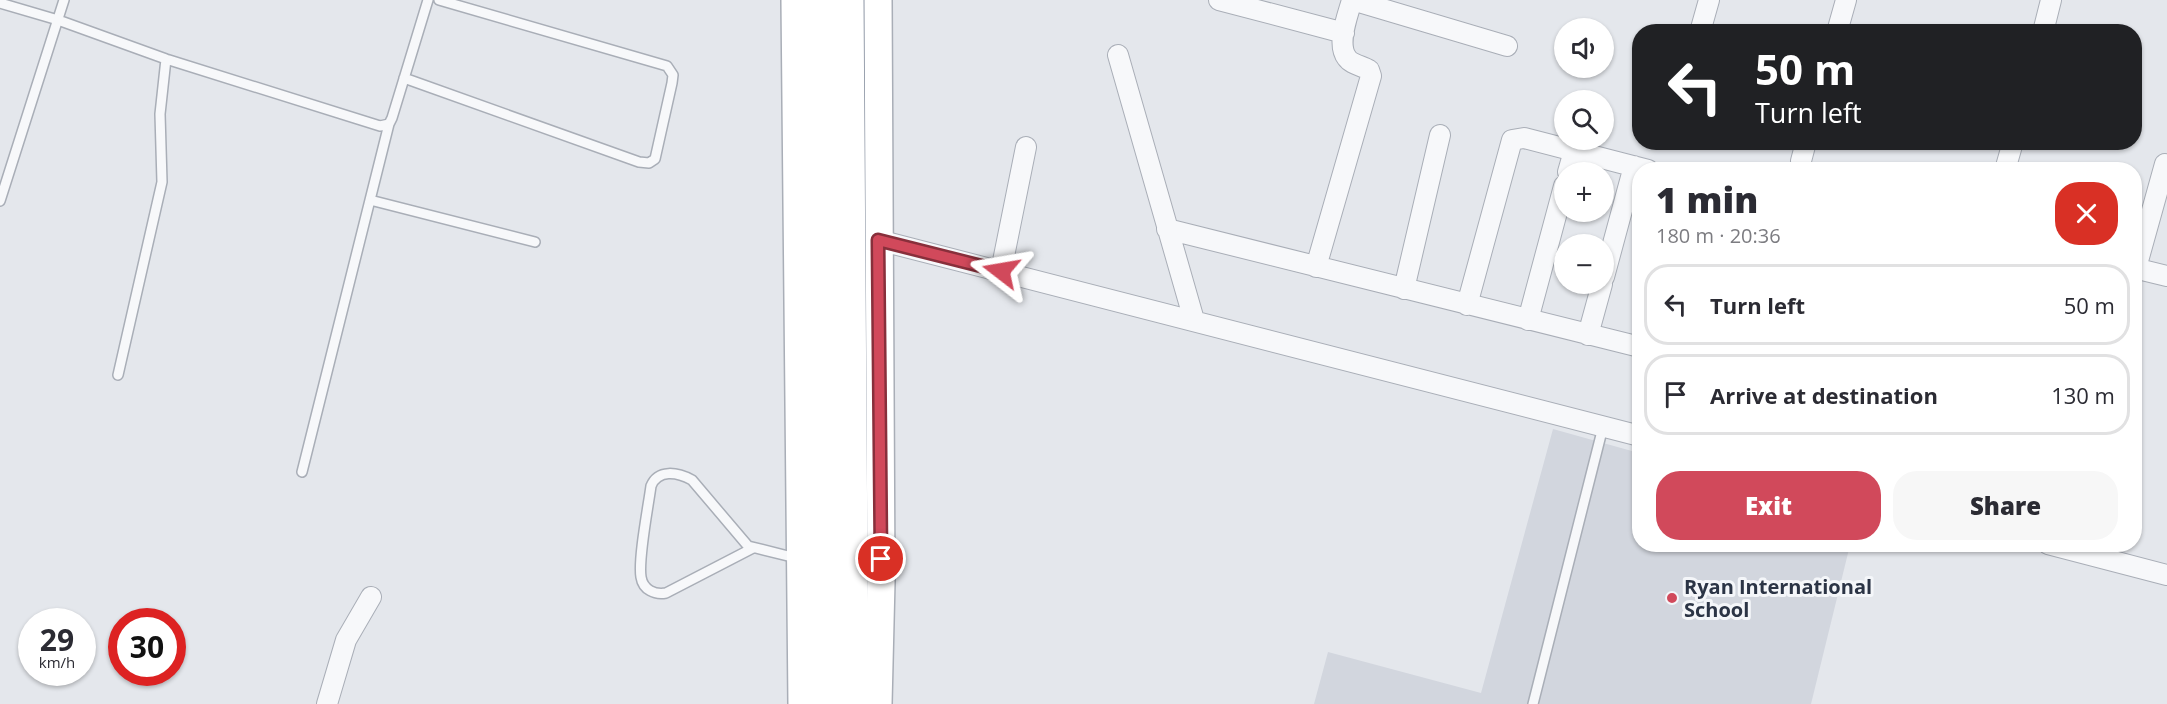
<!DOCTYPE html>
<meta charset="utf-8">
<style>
:root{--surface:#fff;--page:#f7f7f7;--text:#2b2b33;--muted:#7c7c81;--line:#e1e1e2;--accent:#d1495b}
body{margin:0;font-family:"Open Sans",sans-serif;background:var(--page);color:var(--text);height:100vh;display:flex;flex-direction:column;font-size:22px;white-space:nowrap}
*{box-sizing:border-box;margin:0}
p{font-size:20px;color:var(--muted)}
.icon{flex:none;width:33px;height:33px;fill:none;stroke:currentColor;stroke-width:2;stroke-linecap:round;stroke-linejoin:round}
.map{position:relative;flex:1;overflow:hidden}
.sheet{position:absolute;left:1632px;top:162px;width:510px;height:390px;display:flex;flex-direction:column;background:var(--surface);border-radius:24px;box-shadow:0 2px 4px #0004}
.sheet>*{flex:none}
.hud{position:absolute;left:1632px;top:24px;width:510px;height:126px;border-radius:24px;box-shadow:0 2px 4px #0004;background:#202124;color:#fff;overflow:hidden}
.controls{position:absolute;left:1554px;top:18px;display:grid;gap:12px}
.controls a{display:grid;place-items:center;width:60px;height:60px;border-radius:50%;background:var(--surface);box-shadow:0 2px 4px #0004;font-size:30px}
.speed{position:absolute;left:18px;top:608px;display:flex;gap:12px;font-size:30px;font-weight:700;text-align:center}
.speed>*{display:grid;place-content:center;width:78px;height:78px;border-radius:50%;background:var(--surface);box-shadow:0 2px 4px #0004;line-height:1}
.speed small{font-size:15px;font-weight:400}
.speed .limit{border:9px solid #d22;background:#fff;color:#111}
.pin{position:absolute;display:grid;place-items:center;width:51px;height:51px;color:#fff;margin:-26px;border:3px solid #fff;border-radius:50%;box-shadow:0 2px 6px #0007}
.me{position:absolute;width:66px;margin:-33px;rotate:284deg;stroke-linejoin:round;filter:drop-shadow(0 0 4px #0008)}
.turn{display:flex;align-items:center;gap:21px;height:126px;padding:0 24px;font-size:27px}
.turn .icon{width:78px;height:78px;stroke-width:2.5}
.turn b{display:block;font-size:42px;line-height:51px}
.round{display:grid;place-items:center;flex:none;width:63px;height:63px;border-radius:24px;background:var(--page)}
.overview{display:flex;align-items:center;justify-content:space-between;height:102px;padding:0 24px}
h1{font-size:36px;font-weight:800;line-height:45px}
.button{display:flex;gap:12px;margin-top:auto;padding:12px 24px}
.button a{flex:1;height:69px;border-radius:24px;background:var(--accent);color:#fff;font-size:24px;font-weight:800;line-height:69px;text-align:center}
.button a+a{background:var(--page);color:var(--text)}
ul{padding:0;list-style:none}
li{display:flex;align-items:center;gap:18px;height:81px;margin:0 12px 9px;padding:0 12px;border:3px solid var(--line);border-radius:24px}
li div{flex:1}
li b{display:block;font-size:22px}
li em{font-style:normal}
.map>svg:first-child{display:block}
.built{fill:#d2d6de}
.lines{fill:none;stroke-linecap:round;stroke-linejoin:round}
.lane-casing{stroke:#a9aeb7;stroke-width:12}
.street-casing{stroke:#a9aeb7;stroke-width:22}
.secondary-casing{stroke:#a9aeb7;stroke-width:30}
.highway-casing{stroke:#8b94a3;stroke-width:36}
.lane{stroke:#f7f8fa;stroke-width:9}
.street{stroke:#f7f8fa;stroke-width:20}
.secondary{stroke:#fff;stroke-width:27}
.highway{stroke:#fff;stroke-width:33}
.route-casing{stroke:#882f3b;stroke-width:15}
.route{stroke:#d1495b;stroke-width:10}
.poi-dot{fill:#d1495b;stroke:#f4f6f9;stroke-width:2}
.labels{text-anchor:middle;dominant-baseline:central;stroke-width:6;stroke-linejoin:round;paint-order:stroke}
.poi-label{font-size:20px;font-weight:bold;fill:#2b3445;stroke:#f4f6f9;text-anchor:start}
</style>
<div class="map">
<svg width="2167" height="704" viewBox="0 0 2167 704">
<rect width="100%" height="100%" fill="#e4e7ec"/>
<path class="built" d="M1553,429L1639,453L1640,544L1850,545L1811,704H1314L1328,652L1481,693Z"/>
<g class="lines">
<g class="lane-casing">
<path id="lane" d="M0,3L58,20L166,59L380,126L389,124L392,118L428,0
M404,78L639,162L649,163L655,159L672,83L673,75L667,66L439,0
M370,200L535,242
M0,201L64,0
M118,375L162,182L160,114L166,59
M302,472L389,124
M753,548L666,593C655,595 643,590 641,577C638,559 648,508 651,486C658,469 677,472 692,480L748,546L796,558
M1533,704L1603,427"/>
</g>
<g class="street-casing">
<path id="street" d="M1219,0L1344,33
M1352,0L1507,46
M1700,32L1709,0
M1837,32L1846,0
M2043,32L2051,0
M1118,55L1194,320
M1801,161L1806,142
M2005,170L2013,142
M1568,172L1574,151
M1167,229L1640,347
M878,240L1640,436
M1316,267L1371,76L1369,70C1362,66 1351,64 1347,58C1336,44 1348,15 1352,0
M2134,268L2167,276
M2136,268L2165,164
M1001,271L1026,147
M1604,277L1634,166
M1404,289L1440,135
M1467,305L1512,140L1524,138L1648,170
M1528,320L1564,186
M1588,335L1602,284
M2048,544L2167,575
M327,704L346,640L371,597"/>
</g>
<g class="secondary-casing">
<path id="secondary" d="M795,0L802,704
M878,704L881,582L878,0"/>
</g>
<g class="highway-casing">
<path id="highway" d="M817,0L823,704
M847,0L852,704"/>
</g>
<use href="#lane" class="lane"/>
<use href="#street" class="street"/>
<use href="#secondary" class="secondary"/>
<use href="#highway" class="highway"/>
</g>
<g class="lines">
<g class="route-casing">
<path id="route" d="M881,559L878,240L1001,271"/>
</g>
<use href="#route" class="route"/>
</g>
<circle class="poi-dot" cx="1672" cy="598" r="6"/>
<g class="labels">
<g class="poi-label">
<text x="1684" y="586">Ryan International<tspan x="1684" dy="23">School</tspan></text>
</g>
</g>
</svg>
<div class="controls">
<a><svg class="icon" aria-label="sound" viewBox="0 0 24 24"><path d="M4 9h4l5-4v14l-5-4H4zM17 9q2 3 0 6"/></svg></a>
<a><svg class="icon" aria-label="search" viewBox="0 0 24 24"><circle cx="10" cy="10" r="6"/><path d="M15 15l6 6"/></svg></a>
<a>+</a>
<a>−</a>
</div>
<div class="speed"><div>29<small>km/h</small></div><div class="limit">30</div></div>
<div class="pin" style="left:881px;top:559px;background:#d93025"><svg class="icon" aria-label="arrive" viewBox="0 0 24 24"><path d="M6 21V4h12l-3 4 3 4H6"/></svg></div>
<svg class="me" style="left:1001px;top:271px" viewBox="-20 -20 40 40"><path d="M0-17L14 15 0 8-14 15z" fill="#d1495b" stroke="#fff" stroke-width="4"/></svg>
<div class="hud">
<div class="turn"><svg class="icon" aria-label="left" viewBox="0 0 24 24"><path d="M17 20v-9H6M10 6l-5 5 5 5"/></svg><div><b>50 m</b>Turn left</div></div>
</div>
<section class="sheet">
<div class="overview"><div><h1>1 min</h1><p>180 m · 20:36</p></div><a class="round" style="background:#d93025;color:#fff"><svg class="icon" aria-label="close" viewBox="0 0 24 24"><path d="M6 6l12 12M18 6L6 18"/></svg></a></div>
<ul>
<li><svg class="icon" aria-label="left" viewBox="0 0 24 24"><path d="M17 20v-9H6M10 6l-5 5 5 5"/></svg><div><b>Turn left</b></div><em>50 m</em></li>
<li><svg class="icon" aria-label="arrive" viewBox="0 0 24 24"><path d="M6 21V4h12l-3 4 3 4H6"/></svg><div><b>Arrive at destination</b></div><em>130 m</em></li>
</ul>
<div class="button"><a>Exit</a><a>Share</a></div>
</section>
</div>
